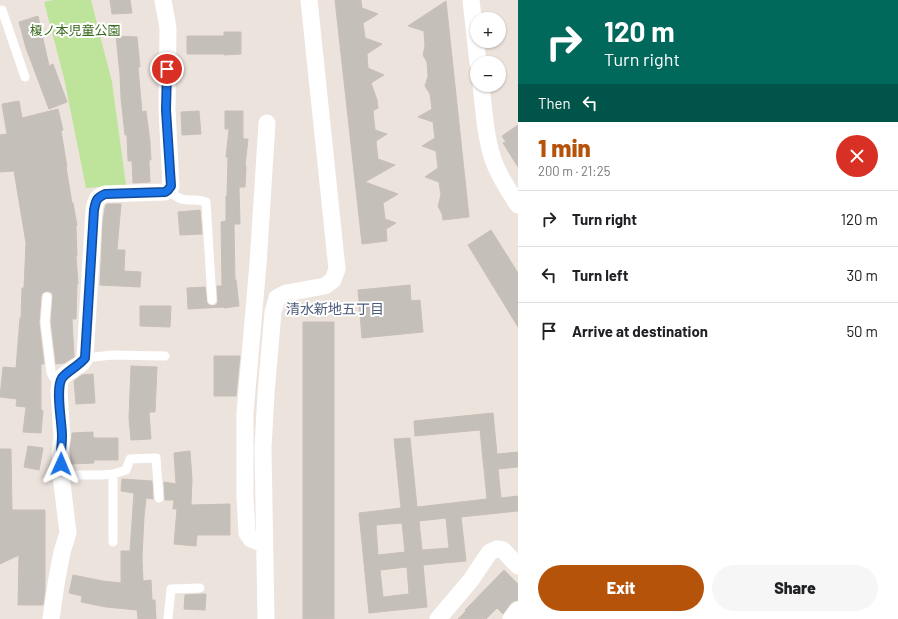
<!DOCTYPE html>
<meta charset="utf-8">
<style>
:root{--surface:#fff;--page:#f6f6f6;--text:#202124;--muted:#757577;--line:#e0e0e0;--accent:#b45309}
body{margin:0;font-family:Barlow,"Noto Sans JP",sans-serif;background:var(--page);color:var(--text);height:100vh;display:flex;flex-direction:column;font-size:15px;white-space:nowrap}
*{box-sizing:border-box;margin:0}
p{font-size:13px;color:var(--muted)}
.icon{flex:none;width:22px;height:22px;fill:none;stroke:currentColor;stroke-width:2;stroke-linecap:round;stroke-linejoin:round}
.map{position:relative;flex:1;overflow:hidden}
.side{display:flex;flex-direction:column;background:var(--surface);width:380px}
.side>*{flex:none}
.guide{background:#00695c;color:#fff;overflow:hidden}
.controls{position:absolute;left:470px;top:12px;display:grid;gap:8px}
.controls a{display:grid;place-items:center;width:36px;height:36px;border-radius:50%;background:var(--surface);box-shadow:0 1px 3px #0004;font-size:20px}
.pin{position:absolute;display:grid;place-items:center;width:34px;height:34px;color:#fff;margin:-17px;border:2px solid #fff;border-radius:50%;box-shadow:0 1px 4px #0007}
.me{position:absolute;width:44px;margin:-22px;rotate:1deg;stroke-linejoin:round;filter:drop-shadow(0 0 3px #0008)}
.turn{display:flex;align-items:center;gap:14px;height:84px;padding:0 20px;font-size:18px}
.turn .icon{width:52px;height:52px;stroke-width:2.5}
.turn b{display:block;font-size:28px;line-height:34px}
.then{display:flex;align-items:center;height:38px;padding:0 20px;background:#0003;gap:8px;font-size:15px}
.round{display:grid;place-items:center;flex:none;width:42px;height:42px;border-radius:21px;background:var(--page)}
.overview{display:flex;align-items:center;justify-content:space-between;height:68px;padding:0 20px}
h1{font-size:24px;font-weight:800;line-height:30px;color:var(--accent)}
.button{display:flex;gap:8px;margin-top:auto;padding:8px 20px}
.button a{flex:1;height:46px;border-radius:24px;background:var(--accent);color:#fff;font-size:16px;font-weight:800;line-height:46px;text-align:center}
.button a+a{background:var(--page);color:var(--text)}
ul{padding:0;list-style:none}
li{display:flex;align-items:center;gap:12px;height:56px;padding:0 20px;border-top:1px solid var(--line)}
li div{flex:1}
li b{display:block;font-size:15px}
li em{font-style:normal}
main{display:flex;flex:1;min-height:0}
.map>svg:first-child{display:block}
.green{fill:#bee39a}
.building{fill:#c5bfb9;stroke:#c8bfb7;fill-rule:evenodd}
.lines{fill:none;stroke-linecap:round;stroke-linejoin:round}
.lane{stroke:#fff;stroke-width:9}
.street{stroke:#fff;stroke-width:17}
.route-casing{stroke:#114b97;stroke-width:10}
.route{stroke:#1a73e8;stroke-width:7}
.labels{text-anchor:middle;dominant-baseline:central;stroke-width:4;stroke-linejoin:round;paint-order:stroke}
.park-label{font-size:13px;fill:#37681b;stroke:#fff}
.neighbourhood-label{font-size:14px;fill:#4b5c7b;stroke:#fff}
</style>
<main>
<div class="map">
<svg width="518" height="619" viewBox="0 0 518 619">
<rect width="100%" height="100%" fill="#ede3dd"/>
<path class="green" d="M53,0H91L112,82L126,185L86,188L64,78L44,2Z"/>
<path class="building" d="M110,0H130L132,13L112,14Z
M335,0H361L362,8L378,14L363,23L365,38L382,44L367,54L368,68L384,75L371,83L377,100L378,108L373,111L375,130L387,134L376,141L378,159L395,165L365,182L398,194L383,203L385,219L396,223L386,229L387,241L362,244Z
M446,1L469,217L443,220L442,214L438,206L441,195L439,182L425,177L438,168L436,151L422,146L435,138L433,122L418,117L432,109L430,94L425,86L428,76L427,62L423,55L425,46L424,31L408,26Z
M38,16L49,66L53,64L67,102L49,109L26,48L19,22Z
M224,32H241V54L224,55V54H187V36H224Z
M116,36L137,37L140,67H138L142,112L146,111L150,142L151,160H149L150,182L133,183L132,161H128L127,135H125L121,98L120,75Z
M19,101L22,118L58,109L63,130L61,131L67,167H66L72,203H73L77,225L76,226L77,256H76L78,284H77L76,319H72L74,357L64,363L56,364L51,322L53,295L51,292L47,291L42,293L41,297L39,323L44,364H41V410L43,411L41,433L23,432L26,407L16,406L17,399L0,397L3,367L16,368L20,318H21L22,288H24L26,243L14,171L0,172V135L7,134L2,104Z
M199,111L201,134L182,135L181,112Z
M225,111H243V139H248L245,166H246L245,187H239L240,224H234L235,280H236L239,306L224,308V307L188,309L187,288L205,287L207,303L209,305L212,306L216,305L218,302L217,286H222L221,222L226,221V196H227L228,157H226L229,129H225Z
M518,125V167L503,143L506,142L502,136Z
M107,204H121L117,250H125L124,271L141,272L140,287L100,285L103,221L105,208L106,205Z
M200,210L202,234L180,235L178,212Z
M491,230L518,273V327L468,245Z
M410,285L411,301L420,300L423,332L362,338L358,290Z
M140,306H171L170,327L140,326Z
M303,322H334V619H303Z
M214,356H240L236,396H214Z
M131,366L157,367L155,412H149L151,439L131,440L129,418Z
M93,374L95,403L76,404L74,381L82,375Z
M493,413L497,454L518,452V467L498,469L501,498L518,496V511L461,517L466,561L423,565L427,607L369,613L359,513L401,508L394,439L410,438L417,507L487,499L480,430L415,436L414,421ZM446,518L449,548L422,550L419,521ZM402,523L405,552L378,555L376,525ZM407,567L409,594L383,597L380,570Z
M93,432V438H118V460H94V463L71,464L70,450L72,433Z
M28,446L43,448L39,470L24,467Z
M0,449H11L12,510H45V590L43,605H18L19,555L0,564Z
M190,451L192,479L191,505L230,504V535H197L196,546L174,544L177,509H173L174,500H165L164,482L176,484L174,453Z
M122,479L152,481L153,499L146,498L144,517L142,557L143,581L151,580L152,600H155L156,619H138L137,610L106,607L81,602L82,596L69,593L73,575L103,581L121,583V551H130L134,493L121,491Z
M504,570L518,584V600L514,601L510,604L503,614L497,608L486,619H458L466,611L465,610Z
M202,594H206L205,610L184,609L185,595Z"/>
<g class="lines">
<path class="lane" d="M0,11L2,10L25,77
M168,190C175,196 180,200 189,200C196,200 200,199 206,202L212,300
M47,297L45,322L51,372L53,377L60,382
M85,358L112,355L165,356
M113,474L126,470L130,459L156,458L159,498
M61,475H101L113,474V542
M168,619L171,589L200,588"/>
<path class="street" d="M471,0L478,63
M481,85C484,110 485,135 493,159C498,175 509,191 518,205
M264,544L251,539L247,533L245,497V413L258,264L267,123
M51,619L56,584L62,552L68,533L61,475L60,453L62,437L59,391L60,382L63,376L82,363L85,358L94,210C96,201 96,197 105,194L165,192L168,190L171,187L167,110L168,28L163,0
M266,619L263,448L266,393L273,312L277,298L286,293L325,286L333,280L337,269L309,0
M438,619L471,580L485,559L490,552L497,549L503,550L518,566
M511,619L518,610"/>
</g>
<g class="lines">
<g class="route-casing">
<path id="route" d="M61,464C60,454 62,445 62,436C62,421 55,389 62,378C67,371 79,366 85,358L94,210C96,201 96,198 105,194L165,192L168,190L171,186L166,110L167,69"/>
</g>
<use href="#route" class="route"/>
</g>
<g class="labels">
<g class="park-label">
<text x="75" y="30">榎ノ本児童公園</text>
</g>
<g class="neighbourhood-label">
<text x="335" y="308">清水新地五丁目</text>
</g>
</g>
</svg>
<div class="controls">
<a>+</a>
<a>−</a>
</div>
<div class="pin" style="left:167px;top:69px;background:#d93025"><svg class="icon" aria-label="arrive" viewBox="0 0 24 24"><path d="M6 21V4h12l-3 4 3 4H6"/></svg></div>
<svg class="me" style="left:61px;top:464px" viewBox="-20 -20 40 40"><path d="M0-17L14 15 0 8-14 15z" fill="#1a73e8" stroke="#fff" stroke-width="4"/></svg>
</div>
<section class="side">
<div class="guide">
<div class="turn"><svg class="icon" aria-label="right" viewBox="0 0 24 24"><path d="M7 20v-9h11M14 6l5 5-5 5"/></svg><div><b>120 m</b>Turn right</div></div>
<div class="then">Then<svg class="icon" aria-label="left" viewBox="0 0 24 24"><path d="M17 20v-9H6M10 6l-5 5 5 5"/></svg></div>
</div>
<div class="overview"><div><h1>1 min</h1><p>200 m · 21:25</p></div><a class="round" style="background:#d93025;color:#fff"><svg class="icon" aria-label="close" viewBox="0 0 24 24"><path d="M6 6l12 12M18 6L6 18"/></svg></a></div>
<ul>
<li><svg class="icon" aria-label="right" viewBox="0 0 24 24"><path d="M7 20v-9h11M14 6l5 5-5 5"/></svg><div><b>Turn right</b></div><em>120 m</em></li>
<li><svg class="icon" aria-label="left" viewBox="0 0 24 24"><path d="M17 20v-9H6M10 6l-5 5 5 5"/></svg><div><b>Turn left</b></div><em>30 m</em></li>
<li><svg class="icon" aria-label="arrive" viewBox="0 0 24 24"><path d="M6 21V4h12l-3 4 3 4H6"/></svg><div><b>Arrive at destination</b></div><em>50 m</em></li>
</ul>
<div class="button"><a>Exit</a><a>Share</a></div>
</section>
</main>
